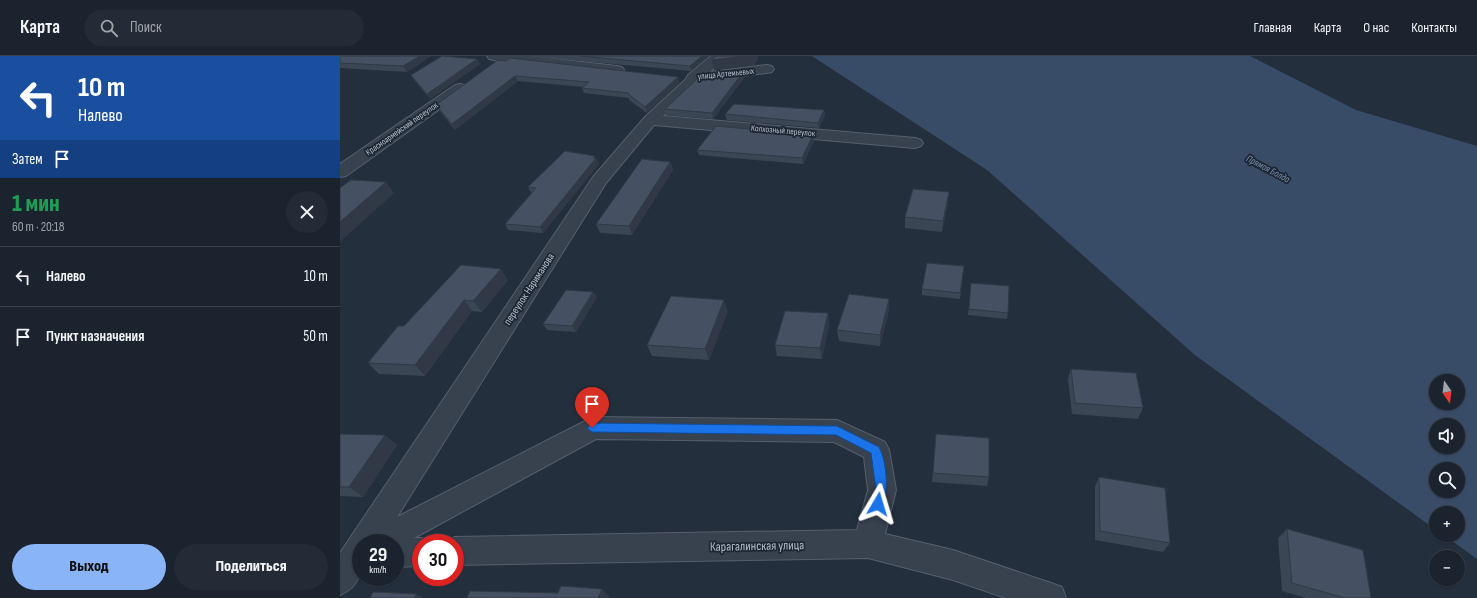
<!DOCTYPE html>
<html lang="ru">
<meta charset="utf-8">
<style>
:root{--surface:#1b232e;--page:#242b36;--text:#f1f3f6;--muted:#a0a4aa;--line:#39404a;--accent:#8ab4f8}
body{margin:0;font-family:"Sofia Sans Condensed",sans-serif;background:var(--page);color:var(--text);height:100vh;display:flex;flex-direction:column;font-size:15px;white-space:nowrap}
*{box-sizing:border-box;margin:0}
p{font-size:13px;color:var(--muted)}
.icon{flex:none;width:22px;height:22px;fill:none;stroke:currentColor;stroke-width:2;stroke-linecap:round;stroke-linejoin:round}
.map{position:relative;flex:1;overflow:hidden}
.details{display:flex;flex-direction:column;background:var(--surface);width:340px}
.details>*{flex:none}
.hud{background:#1a4fa0;color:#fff;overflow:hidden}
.needle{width:26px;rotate:166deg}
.fabs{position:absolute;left:1089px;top:318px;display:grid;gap:8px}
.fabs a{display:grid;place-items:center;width:36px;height:36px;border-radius:50%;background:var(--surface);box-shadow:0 1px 3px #0004,0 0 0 1px var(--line);font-size:20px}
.speed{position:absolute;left:12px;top:478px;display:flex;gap:8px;font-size:20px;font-weight:700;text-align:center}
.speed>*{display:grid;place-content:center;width:52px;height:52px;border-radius:50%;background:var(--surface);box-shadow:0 1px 3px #0004,0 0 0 1px var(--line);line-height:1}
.speed small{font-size:10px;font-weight:400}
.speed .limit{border:6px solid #d22;background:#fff;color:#111}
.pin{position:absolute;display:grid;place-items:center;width:34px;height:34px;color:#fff;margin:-41px -17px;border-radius:50% 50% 50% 0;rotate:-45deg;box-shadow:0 0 4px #0007}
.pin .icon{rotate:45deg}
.me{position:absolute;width:44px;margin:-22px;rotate:7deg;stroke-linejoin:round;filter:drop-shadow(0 0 3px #0008)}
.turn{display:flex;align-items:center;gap:14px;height:84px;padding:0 12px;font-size:18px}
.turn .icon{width:52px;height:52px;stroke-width:2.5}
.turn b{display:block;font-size:28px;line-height:34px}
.then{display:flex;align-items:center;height:38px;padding:0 12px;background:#0003;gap:8px;font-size:15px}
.round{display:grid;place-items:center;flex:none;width:42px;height:42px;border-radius:21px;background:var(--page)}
.headline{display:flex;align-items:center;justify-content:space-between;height:68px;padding:0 12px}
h1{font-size:24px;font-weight:800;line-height:30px;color:#1e9e55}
.action{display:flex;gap:8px;margin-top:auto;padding:8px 12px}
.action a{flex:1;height:46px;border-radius:24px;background:var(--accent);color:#111;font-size:16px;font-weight:800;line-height:46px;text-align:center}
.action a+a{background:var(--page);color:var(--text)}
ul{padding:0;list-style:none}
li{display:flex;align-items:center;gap:12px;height:60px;padding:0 12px;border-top:1px solid var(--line)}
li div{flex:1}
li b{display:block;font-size:15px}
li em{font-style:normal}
header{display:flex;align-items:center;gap:24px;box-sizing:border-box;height:56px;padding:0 20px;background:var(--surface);border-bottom:1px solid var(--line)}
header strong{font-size:19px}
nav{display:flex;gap:22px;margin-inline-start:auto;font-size:14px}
.search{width:280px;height:36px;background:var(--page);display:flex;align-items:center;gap:10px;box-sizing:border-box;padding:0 14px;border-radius:22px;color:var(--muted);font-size:15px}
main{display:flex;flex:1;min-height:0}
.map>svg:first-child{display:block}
.water{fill:#394c67;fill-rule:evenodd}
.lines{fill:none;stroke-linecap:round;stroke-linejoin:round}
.minor-casing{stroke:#565f6c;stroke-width:2}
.minor{fill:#38414e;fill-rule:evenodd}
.wall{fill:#3b4654}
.shaded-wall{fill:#303945}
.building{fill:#455162;stroke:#303945}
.route{fill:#1a73e8;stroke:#114b97}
.labels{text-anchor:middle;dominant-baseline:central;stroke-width:3.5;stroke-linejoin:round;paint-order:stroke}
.far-street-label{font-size:9px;fill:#b4bcc9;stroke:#1d2633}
.far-water-label{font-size:10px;font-style:italic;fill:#7c92b1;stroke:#1d2633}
.street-label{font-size:11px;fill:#b4bcc9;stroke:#1d2633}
.near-street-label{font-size:13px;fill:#b4bcc9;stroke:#1d2633}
</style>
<header>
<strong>Карта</strong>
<div class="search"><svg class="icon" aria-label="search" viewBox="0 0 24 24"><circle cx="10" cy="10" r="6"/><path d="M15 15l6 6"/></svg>Поиск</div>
<nav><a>Главная</a><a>Карта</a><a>О нас</a><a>Контакты</a></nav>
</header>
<main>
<section class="details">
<div class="hud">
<div class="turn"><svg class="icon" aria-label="left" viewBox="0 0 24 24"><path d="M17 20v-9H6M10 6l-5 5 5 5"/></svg><div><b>10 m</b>Налево</div></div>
<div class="then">Затем<svg class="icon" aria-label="arrive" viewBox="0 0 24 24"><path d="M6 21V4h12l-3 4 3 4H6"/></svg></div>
</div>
<div class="headline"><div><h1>1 мин</h1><p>60 m · 20:18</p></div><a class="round"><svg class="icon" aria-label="close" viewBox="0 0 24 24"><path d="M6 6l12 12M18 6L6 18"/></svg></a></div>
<ul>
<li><svg class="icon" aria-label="left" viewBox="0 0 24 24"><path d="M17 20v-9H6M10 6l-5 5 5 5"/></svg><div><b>Налево</b></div><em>10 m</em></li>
<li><svg class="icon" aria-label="arrive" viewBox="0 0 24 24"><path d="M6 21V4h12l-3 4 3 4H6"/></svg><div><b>Пункт назначения</b></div><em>50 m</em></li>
</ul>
<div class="action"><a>Выход</a><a>Поделиться</a></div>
</section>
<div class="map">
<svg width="1137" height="542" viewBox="0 0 1137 542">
<rect width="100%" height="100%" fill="#242f3e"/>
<path class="water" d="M472,0H910L1016,54L1137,90V503L1104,479H1118V457H1096V474L855,299L647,114ZM1096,325H1118V347H1096ZM1096,369H1118V391H1096ZM1096,413H1118V435H1096Z"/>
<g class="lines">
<g class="minor-casing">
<path id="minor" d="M147,0H190L277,10L282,11L284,14L282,17L277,18L154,4L149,3Z
M371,0H386L370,16L427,9L432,10L434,13L432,16L427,17L360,25L323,60L575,82L581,84L583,87L581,90L575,92L314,69L266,127L57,461L253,361L497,364L545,386L549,394L556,434L545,478L613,494L711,527L722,531L726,542H666L613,524L528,502L115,509V487H104L105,485L115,481L517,474L528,434L524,401L494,386L256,383L74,482H81L92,487H81V510L55,511V487H21C21,510 24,529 0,539V497L253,121L305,61L346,23L348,19Z
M120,28L125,29L127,32L125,35L6,120L0,121V108L115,29Z"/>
</g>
<use href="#minor" class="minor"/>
</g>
<path class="wall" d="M0,0H91L67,16L0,12Z
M186,0H369L351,15Z
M137,3L140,8L90,43L74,24L71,19Z
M158,4L340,26L307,57L289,44V42L244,37L242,32L244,31L178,25L115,74L99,54L96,49Z
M404,22L373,63L326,59L325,53Z
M484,54L485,59L479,72L387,64L385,58Z
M473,79L474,85L463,108L359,99L357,94Z
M256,102L259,108L203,177L168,174L165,168L192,137H191L188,131Z
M330,106L333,114L292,179L260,177L256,168Z
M608,147L602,176L565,172V161Z
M624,210L620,243L582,239V233Z
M168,224L142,256L132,255L85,320L39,318L28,307L64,270Z
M631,227L668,257L667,263L628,259Z
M253,236L257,241L236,276L207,274L203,268Z
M549,254L540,290L499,285L497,274Z
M388,255L369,304L312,300L307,289Z
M488,257L489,268L482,303L437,300L435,289Z
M731,313L803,352L798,363L732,358L728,323Z
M0,378L45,379L57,389L23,441L0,440Z
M596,378L649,421L647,430L592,426Z
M759,421L830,487L823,496L755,484V431Z
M947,473L1031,542H966L942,535L938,482Z"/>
<path class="shaded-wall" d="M80,0H91L67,16L63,10Z
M362,0H369L351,15L350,10Z
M405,0H418V3L414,9L374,14L372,4Z
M137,3L140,8L90,43L87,38Z
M403,16L404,22L373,63L372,57Z
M175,20L178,25L115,74L112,68Z
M338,21L340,26L307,57L305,51Z
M484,54L485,59L479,72L478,67Z
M473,79L474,85L463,108L462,102Z
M255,100L256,103V102L259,108L203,177L200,171Z
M330,106L333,114L292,179L289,170Z
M46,126L54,137L0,186V166Z
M609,136L608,147L602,176L603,165Z
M161,213L168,224L142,256L133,245Z
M253,236L257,241L236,276L232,270Z
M549,243V254L540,290V279Z
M124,244L132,255L85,320L75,309Z
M384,244L388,255L369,304L365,293Z
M488,257L489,268L482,303L480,292Z
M45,379L57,389L23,441L9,431Z
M262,533L270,541V542H258Z
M77,538L84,542H74Z"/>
<path class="building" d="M0,0H80L63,10L0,7Z
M102,0L137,3L87,38L71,19Z
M240,0H362L350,10Z
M376,0H405L372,4Z
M170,2L338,21L305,51L288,38L289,37L242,32L249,26L175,20L112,68L96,49L158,4L166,5Z
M403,16L372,57L325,53L358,22Z
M394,48L484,54L478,67L385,58Z
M376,70L473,79L462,102L357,94Z
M225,95L255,100L253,102H256L200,171L165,168L196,132L188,131Z
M302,103L330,106L289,170L256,168Z
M11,124L46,126L0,166V132Z
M573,133L609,136L603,165L565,161Z
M587,207L624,210L620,237L582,233Z
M121,209L161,213L133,245L124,244L75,309L28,307L58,270H64Z
M631,227L669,230L668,257L629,253Z
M226,234L253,236L232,270L203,268Z
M509,238L549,243L540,279L497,274Z
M331,240L384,244L365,293L307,289Z
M445,255L488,257L480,292L435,289Z
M731,313L796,317L803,352L735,347Z
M0,378L45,379L9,431H0Z
M596,378L649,382V421L593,417Z
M759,421L825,432L830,487L760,475Z
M947,473L1023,494L1031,542H1005L952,527Z
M221,530L262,533L258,542H127L130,535L218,537Z
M33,536L77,538L74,542H30Z"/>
<path class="route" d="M252,367L497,370L539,391C547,406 549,436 542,451L538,453L534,451L533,448L536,434L531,397L496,379L252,376L247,372Z"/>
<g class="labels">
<g class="far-street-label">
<text transform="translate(386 18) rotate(-6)">улица Артемьевых</text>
<text transform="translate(62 73) rotate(-35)">Красноармейский переулок</text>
<text transform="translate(443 75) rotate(5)">Колхозный переулок</text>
</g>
<g class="far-water-label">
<text transform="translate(928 113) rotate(28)">Прямая Болда</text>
</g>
<g class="street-label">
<text transform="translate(189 233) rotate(-57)">переулок Нариманова</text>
</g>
<g class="near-street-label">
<text transform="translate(417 490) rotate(-1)">Карагалинская улица</text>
</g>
</g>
</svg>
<div class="fabs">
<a><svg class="needle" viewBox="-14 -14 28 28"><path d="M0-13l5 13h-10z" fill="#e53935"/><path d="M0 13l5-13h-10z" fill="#a0a4aa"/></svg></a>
<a><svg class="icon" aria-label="sound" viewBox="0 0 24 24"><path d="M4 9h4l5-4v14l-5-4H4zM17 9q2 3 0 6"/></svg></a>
<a><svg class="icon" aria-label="search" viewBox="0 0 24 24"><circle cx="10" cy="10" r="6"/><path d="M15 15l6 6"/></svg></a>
<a>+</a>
<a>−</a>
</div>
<div class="speed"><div>29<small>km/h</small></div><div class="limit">30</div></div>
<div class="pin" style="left:252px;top:372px;background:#d93025"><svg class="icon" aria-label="arrive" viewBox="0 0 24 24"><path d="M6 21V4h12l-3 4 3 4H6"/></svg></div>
<svg class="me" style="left:538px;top:448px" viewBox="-20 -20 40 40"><path d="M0-17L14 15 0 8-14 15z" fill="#1a73e8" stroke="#fff" stroke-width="4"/></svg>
</div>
</main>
